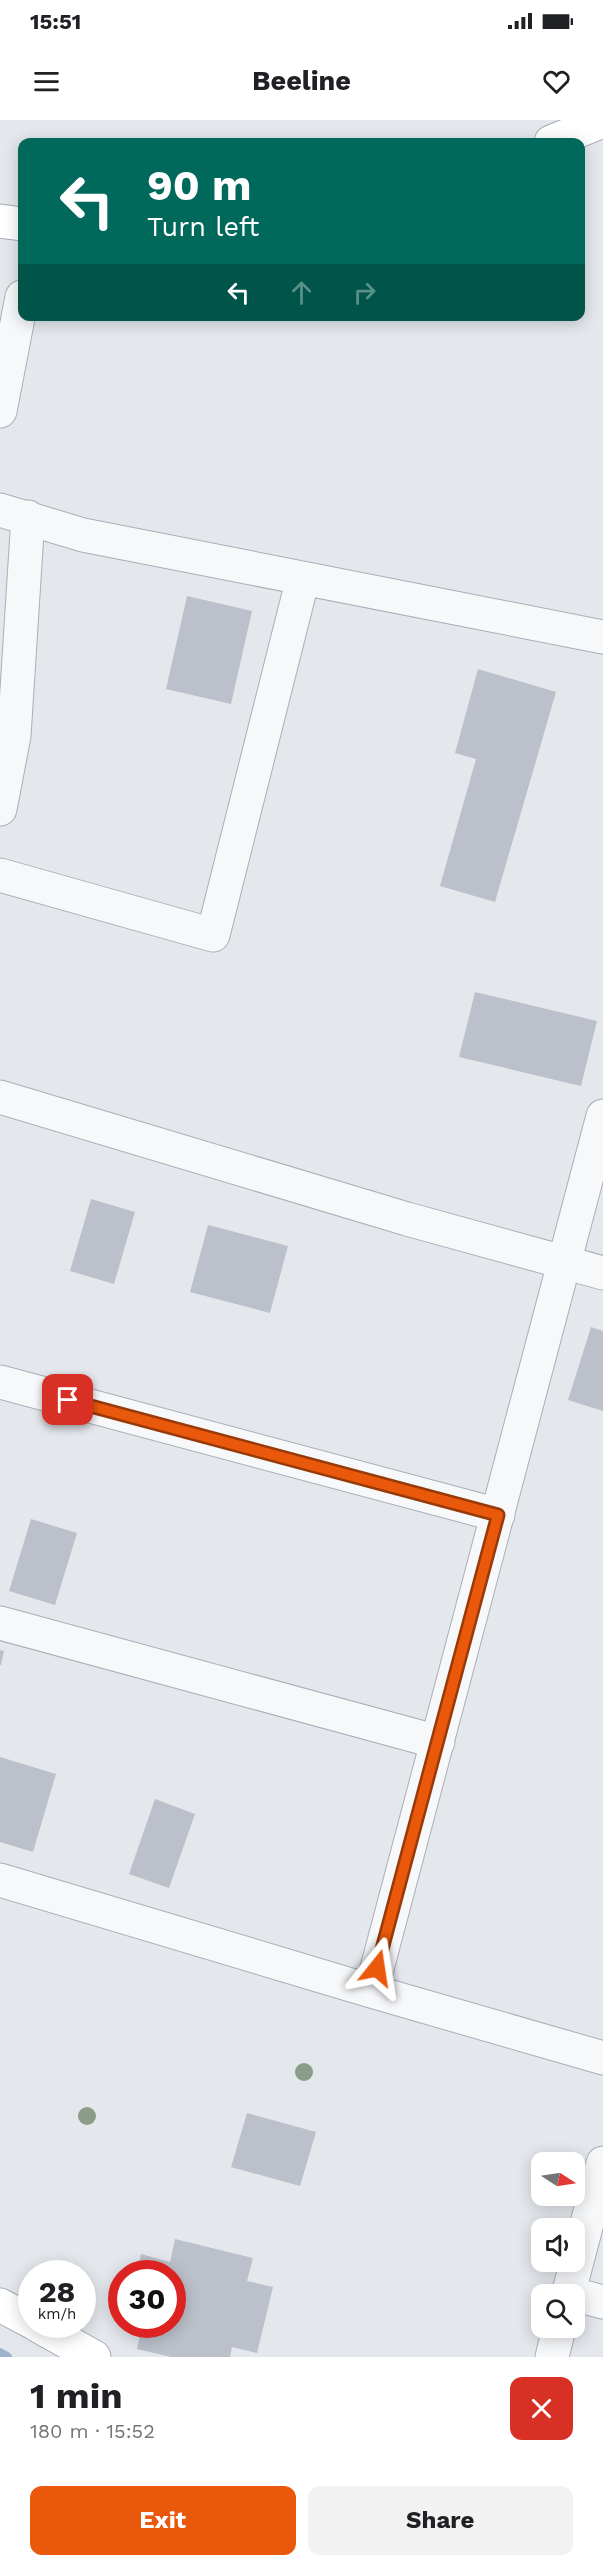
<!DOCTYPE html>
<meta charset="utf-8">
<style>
:root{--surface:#fff;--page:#f2f2f2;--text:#202124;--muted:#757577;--accent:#ea580c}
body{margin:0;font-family:"Work Sans",sans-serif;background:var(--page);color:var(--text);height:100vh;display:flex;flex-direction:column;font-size:22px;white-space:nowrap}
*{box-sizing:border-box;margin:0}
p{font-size:20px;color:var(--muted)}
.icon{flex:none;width:33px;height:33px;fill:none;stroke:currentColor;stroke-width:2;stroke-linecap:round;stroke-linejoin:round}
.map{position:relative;height:2237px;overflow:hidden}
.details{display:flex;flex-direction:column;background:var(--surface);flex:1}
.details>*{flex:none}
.guide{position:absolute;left:18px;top:18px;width:567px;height:183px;border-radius:12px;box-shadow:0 3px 15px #0003;background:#00695c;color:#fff;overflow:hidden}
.needle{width:39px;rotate:102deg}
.buttons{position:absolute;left:531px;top:2032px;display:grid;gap:12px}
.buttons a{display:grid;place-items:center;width:54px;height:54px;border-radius:12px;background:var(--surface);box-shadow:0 3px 15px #0003;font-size:30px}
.speed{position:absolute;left:18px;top:2140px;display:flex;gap:12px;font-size:30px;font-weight:700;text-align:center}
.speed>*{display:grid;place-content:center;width:78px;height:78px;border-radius:50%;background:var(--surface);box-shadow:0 3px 15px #0003;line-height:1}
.speed small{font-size:15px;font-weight:400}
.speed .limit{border:9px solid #d22;background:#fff;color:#111}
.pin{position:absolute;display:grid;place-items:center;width:51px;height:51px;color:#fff;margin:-26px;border-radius:12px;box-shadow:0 3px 9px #0006}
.me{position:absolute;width:66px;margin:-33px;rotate:15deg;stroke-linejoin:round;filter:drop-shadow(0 0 4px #0008)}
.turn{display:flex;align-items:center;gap:21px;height:126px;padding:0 30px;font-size:27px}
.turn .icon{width:78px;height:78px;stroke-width:2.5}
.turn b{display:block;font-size:42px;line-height:51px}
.lanes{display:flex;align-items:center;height:57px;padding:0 30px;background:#0003;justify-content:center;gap:30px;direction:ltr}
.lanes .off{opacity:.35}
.round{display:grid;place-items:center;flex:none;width:63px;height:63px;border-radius:12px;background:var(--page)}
.headline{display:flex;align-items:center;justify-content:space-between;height:102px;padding:0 30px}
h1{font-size:36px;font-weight:700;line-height:45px}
.primary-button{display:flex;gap:12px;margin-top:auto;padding:12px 30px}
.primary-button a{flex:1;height:69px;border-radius:12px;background:var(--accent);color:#fff;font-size:24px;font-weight:700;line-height:69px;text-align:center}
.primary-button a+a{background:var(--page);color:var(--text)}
.status{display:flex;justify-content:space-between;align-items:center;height:42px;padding:0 30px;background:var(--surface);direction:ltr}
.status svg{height:16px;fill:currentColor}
header{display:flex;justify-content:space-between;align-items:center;height:78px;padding:0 30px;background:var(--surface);font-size:27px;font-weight:700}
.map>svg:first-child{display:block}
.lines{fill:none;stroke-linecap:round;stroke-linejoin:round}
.stream{stroke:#9fb4cc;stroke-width:10}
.building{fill:#bbc0ca}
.minor-casing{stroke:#a9aeb7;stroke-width:35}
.major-casing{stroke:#a3abb8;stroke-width:35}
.minor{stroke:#f7f8fa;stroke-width:33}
.major{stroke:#fff;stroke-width:33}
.tree{fill:#899d89}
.route-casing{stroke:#983908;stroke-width:15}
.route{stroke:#ea580c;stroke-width:10}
</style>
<div class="status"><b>15:51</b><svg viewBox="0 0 49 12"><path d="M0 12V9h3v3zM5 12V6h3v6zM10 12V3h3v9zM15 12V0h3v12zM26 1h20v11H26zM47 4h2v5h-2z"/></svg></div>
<header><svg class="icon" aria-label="menu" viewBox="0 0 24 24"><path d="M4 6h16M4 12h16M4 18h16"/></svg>Beeline<svg class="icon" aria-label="heart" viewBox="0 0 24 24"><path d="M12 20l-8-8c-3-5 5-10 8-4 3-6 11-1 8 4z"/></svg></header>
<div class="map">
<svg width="603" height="2237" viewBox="0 0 603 2237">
<rect width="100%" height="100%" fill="#e4e7ec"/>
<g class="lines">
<path class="stream" d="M0,2233L7,2237"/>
</g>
<path class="building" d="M187,476L252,491L231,584L166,569Z
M478,549L556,572L495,782L440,766L476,639L455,633Z
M475,872L597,901L581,966L459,937Z
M91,1079L135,1092L114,1164L70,1151Z
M208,1105L288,1126L270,1193L190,1172Z
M591,1207L603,1211V1291L568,1280Z
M31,1399L77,1413L55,1485L9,1471Z
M0,1530L4,1531L1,1545H0Z
M0,1637L56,1654L33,1732L0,1722Z
M155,1679L195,1694L169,1768L129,1754Z
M247,1993L316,2012L300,2066L231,2047Z
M175,2119L253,2138L247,2161L273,2167L257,2233L232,2227L230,2237H171L137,2229L142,2205H172V2154H137L141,2134L170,2142Z"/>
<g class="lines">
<g class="minor-casing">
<path id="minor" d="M0,291L22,177
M0,390L83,415L603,517
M0,689L14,616L28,397
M0,755L213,815L303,458
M0,977L407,1099L603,1153
M603,996L371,1871L603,1938
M0,1262L498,1395
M0,1503L438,1622
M0,1760L371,1871
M569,2173L603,2182
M568,2175L603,2043
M552,2237L559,2208"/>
</g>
<g class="major-casing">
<path id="major" d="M551,22L603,1
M0,101L22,104
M0,2185L32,2202
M37,2205L94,2237"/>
</g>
<use href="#minor" class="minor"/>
<use href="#major" class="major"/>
</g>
<g class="tree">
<circle cx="304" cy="1952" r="9"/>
<circle cx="87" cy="1996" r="9"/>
</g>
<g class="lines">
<g class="route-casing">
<path id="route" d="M68,1280L498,1395L377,1848"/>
</g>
<use href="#route" class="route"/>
</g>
</svg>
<div class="buttons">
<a><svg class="needle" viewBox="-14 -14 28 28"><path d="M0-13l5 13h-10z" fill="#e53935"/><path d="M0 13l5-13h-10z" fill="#757577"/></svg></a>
<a><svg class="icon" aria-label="sound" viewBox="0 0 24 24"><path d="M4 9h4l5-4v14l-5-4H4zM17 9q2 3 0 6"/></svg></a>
<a><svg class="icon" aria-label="search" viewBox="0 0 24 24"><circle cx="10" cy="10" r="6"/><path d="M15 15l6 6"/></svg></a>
</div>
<div class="speed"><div>28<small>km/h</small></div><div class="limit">30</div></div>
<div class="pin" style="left:68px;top:1280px;background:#d93025"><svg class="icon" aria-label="arrive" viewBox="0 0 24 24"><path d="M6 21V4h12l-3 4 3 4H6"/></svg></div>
<svg class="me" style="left:377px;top:1848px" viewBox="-20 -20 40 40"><path d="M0-17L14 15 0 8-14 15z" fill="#ea580c" stroke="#fff" stroke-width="4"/></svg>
<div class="guide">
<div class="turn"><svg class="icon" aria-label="left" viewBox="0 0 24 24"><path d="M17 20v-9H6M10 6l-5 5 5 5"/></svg><div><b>90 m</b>Turn left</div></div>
<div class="lanes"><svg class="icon" aria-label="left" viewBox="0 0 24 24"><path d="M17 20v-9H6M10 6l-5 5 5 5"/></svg><svg class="icon off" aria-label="ahead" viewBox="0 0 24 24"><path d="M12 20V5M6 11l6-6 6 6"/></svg><svg class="icon off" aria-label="right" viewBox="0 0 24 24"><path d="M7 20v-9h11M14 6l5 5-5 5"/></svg></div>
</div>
</div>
<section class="details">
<div class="headline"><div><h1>1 min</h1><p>180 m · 15:52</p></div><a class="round" style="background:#d93025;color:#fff"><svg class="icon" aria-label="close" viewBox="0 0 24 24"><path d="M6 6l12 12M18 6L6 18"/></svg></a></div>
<div class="primary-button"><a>Exit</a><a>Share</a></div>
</section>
